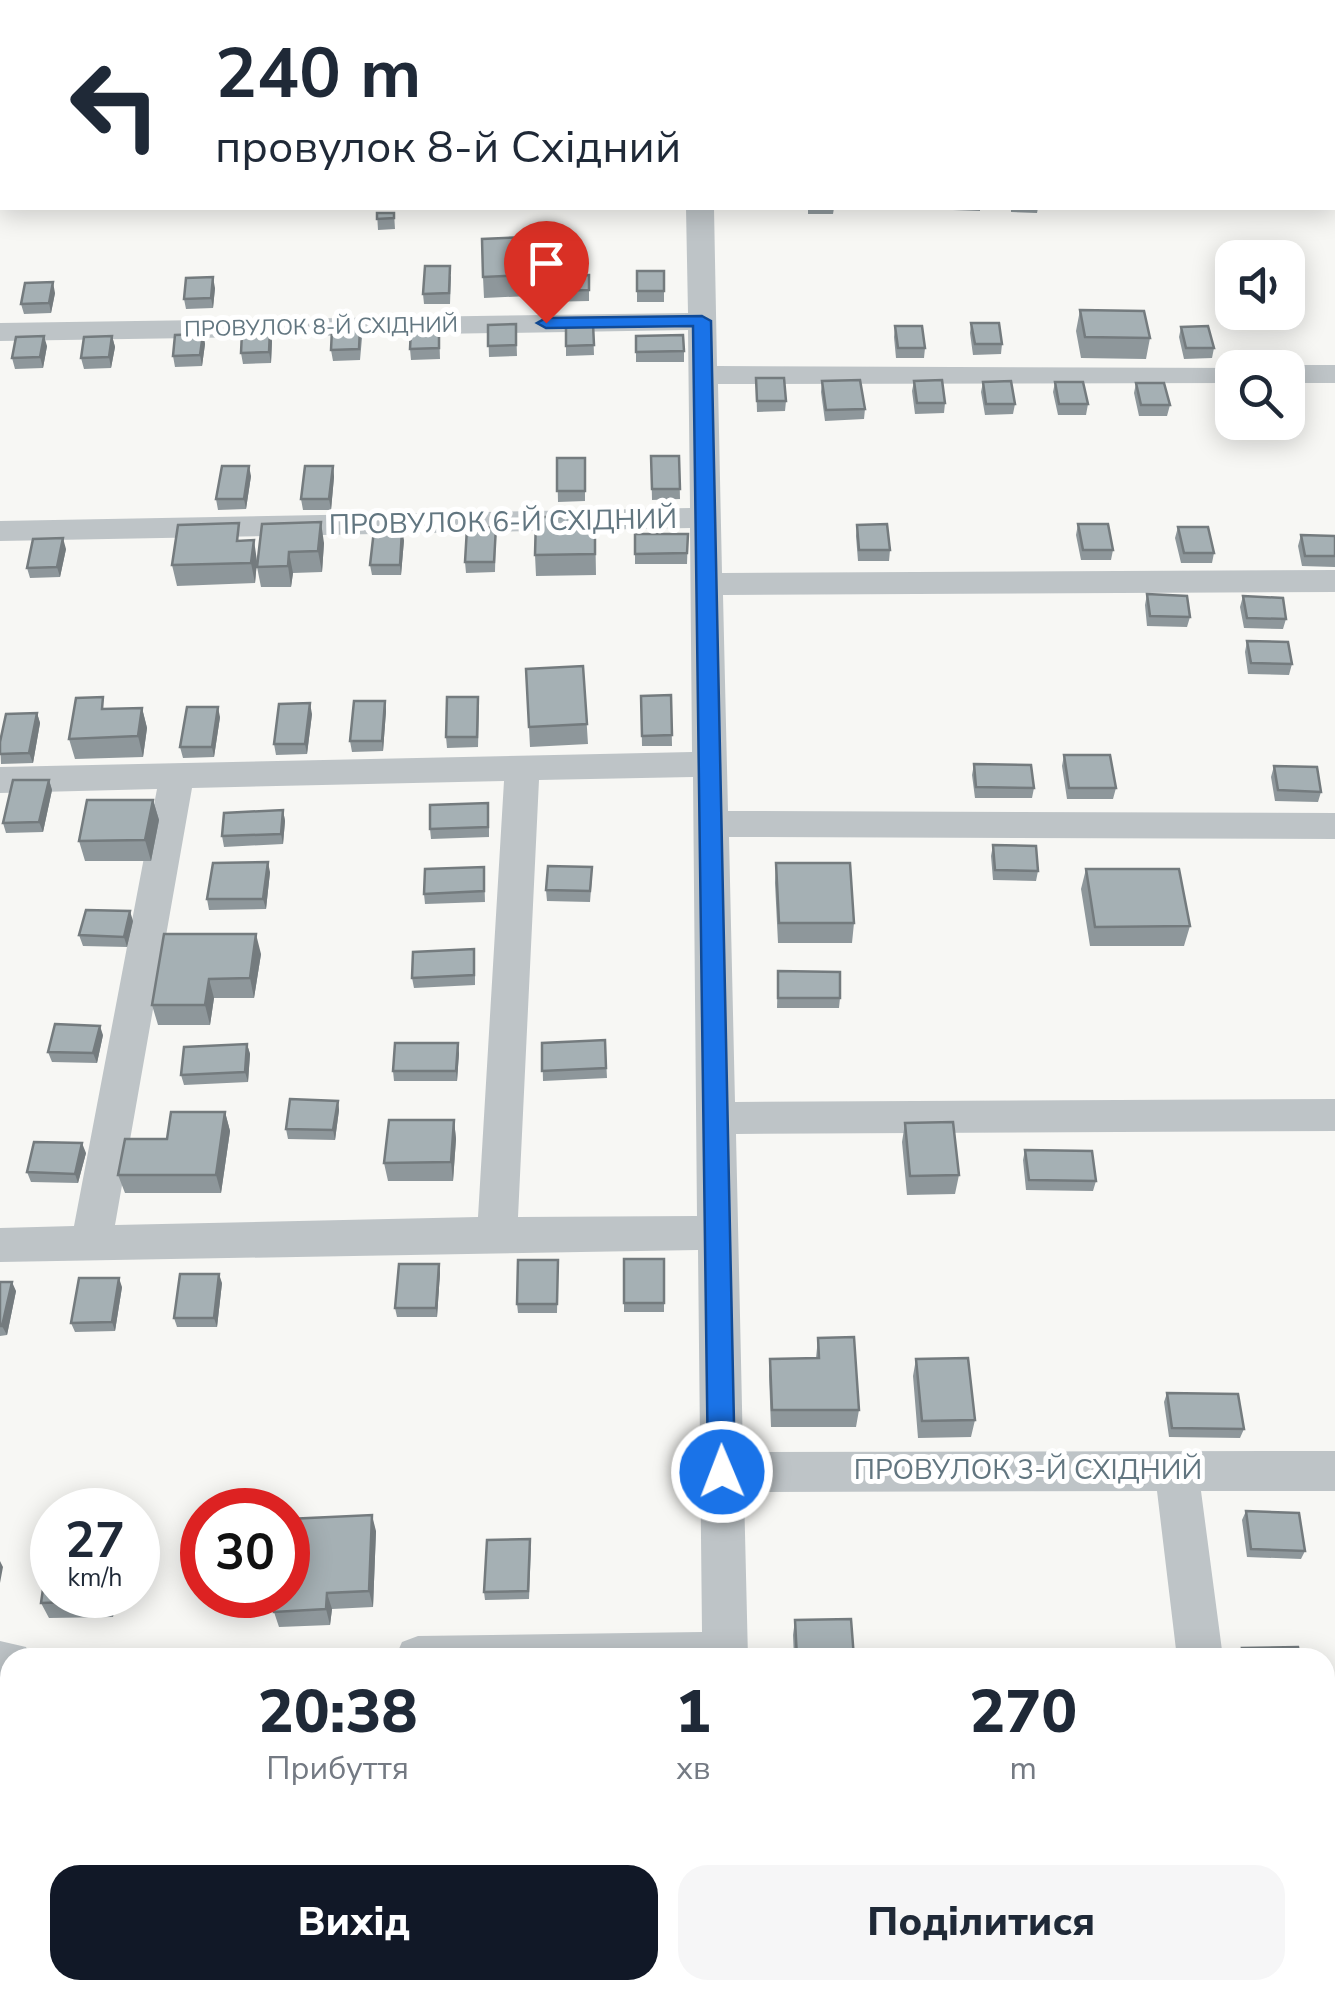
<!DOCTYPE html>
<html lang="uk">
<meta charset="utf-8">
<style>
:root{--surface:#fff;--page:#f6f6f7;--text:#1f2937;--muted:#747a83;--accent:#111827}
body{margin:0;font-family:"Nunito Sans",sans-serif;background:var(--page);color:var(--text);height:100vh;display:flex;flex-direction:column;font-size:38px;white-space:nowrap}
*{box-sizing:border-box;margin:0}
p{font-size:32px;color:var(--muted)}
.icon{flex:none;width:55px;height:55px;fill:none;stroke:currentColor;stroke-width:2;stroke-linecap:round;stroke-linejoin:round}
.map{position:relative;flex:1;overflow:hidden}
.details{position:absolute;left:0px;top:1648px;width:1335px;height:352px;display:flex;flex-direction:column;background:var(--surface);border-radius:30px 30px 0 0;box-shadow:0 5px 25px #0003}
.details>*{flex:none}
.hud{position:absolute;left:0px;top:0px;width:1335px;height:210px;box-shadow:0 5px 25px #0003;background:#fff;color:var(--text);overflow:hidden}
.controls{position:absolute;left:1215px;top:240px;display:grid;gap:20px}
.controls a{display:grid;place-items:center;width:90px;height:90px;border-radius:20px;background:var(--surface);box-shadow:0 5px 25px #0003;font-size:50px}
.speed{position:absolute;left:30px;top:1488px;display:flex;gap:20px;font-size:50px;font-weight:700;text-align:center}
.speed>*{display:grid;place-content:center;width:130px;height:130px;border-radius:50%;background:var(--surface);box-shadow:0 5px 25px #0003;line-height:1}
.speed small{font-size:25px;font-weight:400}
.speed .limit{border:15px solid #d22;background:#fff;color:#111}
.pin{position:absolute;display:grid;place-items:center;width:85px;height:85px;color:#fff;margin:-102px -42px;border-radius:50% 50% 50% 0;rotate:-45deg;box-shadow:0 0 10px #0007}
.pin .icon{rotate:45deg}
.me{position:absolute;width:110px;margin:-55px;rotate:359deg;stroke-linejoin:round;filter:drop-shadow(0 0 8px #0008)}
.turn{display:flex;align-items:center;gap:35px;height:210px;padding:0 50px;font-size:45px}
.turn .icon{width:130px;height:130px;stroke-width:2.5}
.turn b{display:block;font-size:70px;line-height:85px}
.eta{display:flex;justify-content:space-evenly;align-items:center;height:170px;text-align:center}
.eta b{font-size:60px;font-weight:800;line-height:70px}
.button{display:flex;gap:20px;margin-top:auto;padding:20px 50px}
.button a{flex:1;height:115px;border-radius:30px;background:var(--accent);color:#fff;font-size:40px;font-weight:800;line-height:115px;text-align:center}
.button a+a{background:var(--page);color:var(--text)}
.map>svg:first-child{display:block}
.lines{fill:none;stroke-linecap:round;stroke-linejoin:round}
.minor{fill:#bec4c7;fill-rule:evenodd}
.wall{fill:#8e979b}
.shaded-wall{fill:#747b7e}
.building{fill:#a5b0b4;stroke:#747b7e;stroke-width:2.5}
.route{fill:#1a73e8;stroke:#114b97;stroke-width:2.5}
.labels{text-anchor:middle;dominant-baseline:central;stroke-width:10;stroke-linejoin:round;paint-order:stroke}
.far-street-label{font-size:22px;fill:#627680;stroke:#fff}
.street-label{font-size:28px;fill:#627680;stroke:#fff}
</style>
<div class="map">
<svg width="1335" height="1999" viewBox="0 0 1335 1999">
<rect width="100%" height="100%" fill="#f7f7f4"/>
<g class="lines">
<path class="minor" d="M684,0H708V2H684Z
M1332,16H1335V30H1332Z
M1332,170H1335V186H1332Z
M686,208H714L717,366L1242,368H1232V383L718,384L722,573L1335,570V592L723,595L728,811L1335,813V839L729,837L735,1102L1335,1099V1131L736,1134L743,1452L1335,1451V1491H1201L1223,1658H1177L1157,1491L744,1492L748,1658H395L402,1642L418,1636L702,1632L698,1250L0,1262V1228L74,1226L157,789L0,793V767L692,752L690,528L0,541V521L690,508L688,330L0,341V323L688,313ZM693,777L697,1216L518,1217L539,780ZM504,781L478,1217L115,1225L192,788Z
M1288,365H1335V383H1288V368H1278Z
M0,1641L26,1647L31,1658H10V1685H0Z
M706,1990H756V1999H706Z
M1216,1990H1266L1267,1999H1217Z"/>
</g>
<path class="wall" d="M111,0H144L143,2H112Z
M266,0H305V2H266Z
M333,0H358L357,2H334Z
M393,0H417V2H394Z
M454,0H478V2H454Z
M510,0H533V2H510Z
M871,0H902V2H871Z
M964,0H990V2H965Z
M1003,0H1050V2H1003Z
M1084,0H1112L1111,2H1085Z
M1283,0H1330V2H1284Z
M808,208H834L833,214H808Z
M882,208H915V209H882Z
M953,208H980V211L953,210Z
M1011,208H1038L1037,213L1011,212Z
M377,213H394L395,229L378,230Z
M528,237L530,296L484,298L483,277Z
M637,271H664V302H637Z
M589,275V301L543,302L542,276Z
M451,276L450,304H424L423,294Z
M215,288L213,308L186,309L184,299Z
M55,293L51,313L24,314L21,304Z
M1080,310L1150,338L1146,359L1081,358L1076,331Z
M971,323L1002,344L1001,354L973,355L970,333Z
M516,324L517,356L489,357L488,325Z
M566,324H593L594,355L566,356Z
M895,326L925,348L924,358H896L894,337Z
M439,327L440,359L411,360L410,349Z
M1181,327L1214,348L1212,358L1184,359L1179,337Z
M360,328L362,338L360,360L333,361L331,350Z
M203,334L205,344L202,366L175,367L173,356Z
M112,336L115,347L111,368L84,369L81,358Z
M636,336L684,351V362H636Z
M272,341L271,363L243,364L241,353Z
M47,346L43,368L15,369L12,358Z
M756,378L786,401L785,411L757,412Z
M822,381L865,409L864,419L825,421L821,392Z
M914,381L945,403L944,413L915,414L912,391Z
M983,382L1015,404L1013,414L985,415L981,392Z
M1055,382L1088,404L1086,415H1058L1053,392Z
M1136,383L1170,405L1167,416H1139L1134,393Z
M651,456H679L680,499L652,500Z
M557,458H585V501L558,502Z
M333,466L334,477L331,510H303L301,499Z
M251,476L246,509L218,510L216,499Z
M595,517L596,575L536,576L535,555Z
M262,524L324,543L322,572L293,573L291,587H261L257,567Z
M1078,524L1113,550L1111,560H1081L1076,535Z
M857,525L890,550L889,561H858L856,536Z
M496,527L495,572L466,573L465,562Z
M1178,527L1214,553L1212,563H1181L1175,538Z
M635,534H688L687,564H635Z
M1301,535L1335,536V567L1302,566L1298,546Z
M404,540L401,575H372L370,565Z
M66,549L60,577L30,578L27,568Z
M257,561L255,583L177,586L172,565Z
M1147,594L1190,617L1187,627L1147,626L1145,605Z
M1243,596L1286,619L1283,629L1244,628L1240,607Z
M1247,641L1292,664L1289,675L1248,674L1245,652Z
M583,666L588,744L530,747L526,669Z
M671,695L672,746H642L641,696Z
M385,701L386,711L383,751L352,752L350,741Z
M479,707L478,747L447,748L446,737Z
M142,708L147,728L143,757L75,759L69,739L107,709Z
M37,713L40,723L33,763L1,764L0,742Z
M312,714L307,754L276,755L274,744Z
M220,717L214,757L183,758L180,747Z
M1064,755L1116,788L1113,799H1067L1062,766Z
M974,764L1034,788L1032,798H975L972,775Z
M1274,766L1321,792L1318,802L1275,801L1271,777Z
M49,780L52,790L43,832L6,833L3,823Z
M153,800L159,820L151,861H85L79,841Z
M283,810L285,821L283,844L224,847L222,836Z
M489,814V837L431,839L430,829Z
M993,845L1038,871L1036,881L993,880L991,856Z
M776,863L854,923L852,943H778L775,883Z
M484,867L485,902L425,904L424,894Z
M1086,869L1190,926L1184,946H1090L1081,889Z
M270,872L266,909L209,910L207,899Z
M592,877L590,902L547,901L546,890Z
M133,921L127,947L83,946L79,935Z
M261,954L254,998H214L210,1025H158L152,1005Z
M475,959V985L414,988L412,978Z
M778,971L840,998L839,1008H777Z
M103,1035L97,1063L52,1062L48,1052Z
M605,1040L607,1078L543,1081L542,1043Z
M247,1044L250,1054L248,1082L184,1085L181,1075Z
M459,1053L457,1081H394L393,1071Z
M338,1101L339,1110L335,1140L288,1139L286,1129Z
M225,1112L230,1131L221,1193H125L118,1175Z
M454,1120L456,1139L453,1181H388L384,1163Z
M905,1123L959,1175L955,1194L907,1195L902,1142Z
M1025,1150L1096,1181L1093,1191L1026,1190L1023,1160Z
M86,1153L78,1183L31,1182L27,1172Z
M664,1259V1312H624V1303Z
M439,1264L440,1273L437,1317H397L395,1308Z
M558,1269L557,1313H518L517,1304Z
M0,1282L16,1291L7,1335L0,1336Z
M222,1283L217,1327H177L174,1318Z
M122,1287L115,1331L75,1332L71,1323Z
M818,1338L859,1410L856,1427H771L769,1376L770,1359L816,1358Z
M916,1359L975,1420L971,1437L918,1438L913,1376Z
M1167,1393L1244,1429L1240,1438L1169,1437L1164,1402Z
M1246,1511L1305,1551L1301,1559L1247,1557L1242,1520Z
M376,1531L373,1607L332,1609L330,1625L279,1627L274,1612Z
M531,1547L529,1599L485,1600L484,1592Z
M116,1595L113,1617L49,1618L41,1603Z
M795,1620L854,1658H794L793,1635Z
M1335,1934V1991H1288L1325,1990V1935Z"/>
<path class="shaded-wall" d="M213,277L215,288L213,308L211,298Z
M53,282L55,293L51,313L49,303Z
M270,330L272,341L271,363L269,352Z
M203,334L205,344L202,366L200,355Z
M44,336L47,346L43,368L40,357Z
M112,336L115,347L111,368L109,357Z
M249,466L251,476L246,509L244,499Z
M333,466L334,477L331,510L329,499Z
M321,522L324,543L322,572L318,551Z
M402,530L404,540L401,575L400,565Z
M63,538L66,549L60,577L57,567Z
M254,540L257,561L255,583L251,563Z
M289,552L293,573L291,587L288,566Z
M385,701L386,711L383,751L382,741Z
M310,703L312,714L307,754L305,744Z
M218,707L220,717L214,757L212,747Z
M142,708L147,728L143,757L138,736Z
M37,713L40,723L33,763L29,753Z
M49,780L52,790L43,832L39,822Z
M153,800L159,820L151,861L145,840Z
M283,810L285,821L283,844L281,834Z
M268,862L270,872L266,909L263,899Z
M130,911L133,921L127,947L124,937Z
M256,934L261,954L254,998L250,978Z
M209,979L214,998L210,1025L205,1005Z
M100,1026L103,1035L97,1063L93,1053Z
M458,1043L459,1053L457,1081L456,1071Z
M247,1044L250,1054L248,1082L245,1072Z
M338,1101L339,1110L335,1140L333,1130Z
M225,1112L230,1131L221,1193L216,1175Z
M454,1120L456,1139L453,1181L451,1162Z
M82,1143L86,1153L78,1183L75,1174Z
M439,1264L440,1273L437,1317L436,1308Z
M219,1274L222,1283L217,1327L214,1318Z
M119,1278L122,1287L115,1331L112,1322Z
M12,1282L16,1291L7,1335L2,1326Z
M372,1515L376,1531L373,1607L369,1591Z
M0,1561L3,1567L0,1583Z
M327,1593L332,1609L330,1625L326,1609Z
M106,1595H116L113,1617L105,1601Z
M347,1990H353L352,1999H346Z"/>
<path class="building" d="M623,0H658V2H623Z
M1154,0H1178V1L1154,2Z
M0,74H2V91L0,92Z
M1332,180H1335V195L1332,189Z
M377,213H394V218L377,219Z
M528,237V275L483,277L482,239Z
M425,266H450L449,293L423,294Z
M637,271H664V291H637Z
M589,275V290L542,291V276Z
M213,277L211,298L184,299L186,278Z
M53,282L49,303L21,304L25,283Z
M1080,310L1144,311L1150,338L1085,337Z
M971,323H999L1002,344H975Z
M516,324V345L488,346V325Z
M566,324H593L594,345L566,346Z
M895,326H922L925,348H898Z
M1208,326L1214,348H1186L1181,327Z
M439,327V348L410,349L411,328Z
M360,328L359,349L331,350L332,329Z
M270,330L269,352L241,353L242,332Z
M203,334L200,355L173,356L175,335Z
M683,335L684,351L636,352V336Z
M44,336L40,357L12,358L16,337Z
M112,336L109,357L81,358L84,337Z
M756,378H784L786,401H757Z
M860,380L865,409L826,410L822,381Z
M942,380L945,403H917L914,381Z
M1011,381L1015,404H986L983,382Z
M1055,382H1083L1088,404H1059Z
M1136,383H1164L1170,405H1141Z
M651,456H679L680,489H652Z
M557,458H585V491H557Z
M222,466H249L244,499H216Z
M305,466H333L329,499H301Z
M536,517H595V554L535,555Z
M321,522L318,551L289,552L288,566L257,567L262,524Z
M239,523L237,541L254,540L251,563L172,565L178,525Z
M887,524L890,550H859L857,525Z
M1078,524H1108L1113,550H1083Z
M496,527L494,562H465L467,528Z
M1178,527H1208L1214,553H1184Z
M374,530H402L400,565H370Z
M635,534H688L687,553L635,554Z
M1301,535L1335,536V556H1305Z
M63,538L57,567L27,568L33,539Z
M1147,594L1187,596L1190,617L1150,616Z
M1243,596L1283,598L1286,619L1247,618Z
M1247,641L1288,642L1292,664L1251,663Z
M583,666L587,724L529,727L526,669Z
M671,695L672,735L642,736L641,696Z
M103,697L102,709L142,708L138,736L69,739L76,698Z
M447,697H478L477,737H446Z
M354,701H385L382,741H350Z
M310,703L305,744H274L279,704Z
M187,707H218L212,747H180Z
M37,713L29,753L0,754V742L6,714Z
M1064,755H1110L1116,788H1069Z
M974,764L1031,765L1034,788L976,787Z
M1274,766L1317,767L1321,792L1278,790Z
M13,780H49L39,822L3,823Z
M87,800H153L145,840L79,841Z
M488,803V827L430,829V805Z
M283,810L281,834L222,836L224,813Z
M993,845L1036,846L1038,871L995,870Z
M268,862L263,899H207L213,863Z
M776,863H850L854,923H779Z
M548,866L592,867L590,891L546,890Z
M484,867V891L424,894L425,869Z
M1086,869H1179L1190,926L1095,927Z
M86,910L130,911L124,937L79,935Z
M164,934H256L250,978L209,979L205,1005H152Z
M474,949V975L412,978L413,952Z
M778,971L840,972V998H778Z
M55,1024L100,1026L93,1053L48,1052Z
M605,1040L606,1068L542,1071V1043Z
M395,1043H458L456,1071H393Z
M247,1044L245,1072L181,1075L184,1047Z
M290,1099L338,1101L333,1130L286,1129Z
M171,1112H225L216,1175H118L125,1139H167Z
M389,1120H454L451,1162L384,1163Z
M953,1122L959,1175L910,1176L905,1123Z
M34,1142L82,1143L75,1174L27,1172Z
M1025,1150L1092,1151L1096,1181L1029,1180Z
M624,1259H664V1303H624Z
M518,1260H558L557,1304H517Z
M399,1264H439L436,1308H395Z
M180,1274H219L214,1318H174Z
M79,1278H119L112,1322L71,1323Z
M0,1282H12L2,1326H0Z
M854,1337L859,1410H772L770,1359L819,1358L818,1338Z
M968,1358L975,1420L922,1421L916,1359Z
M1167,1393L1238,1394L1244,1429L1172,1428Z
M118,1502L117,1510H55L56,1504Z
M1246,1511L1299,1513L1305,1551L1251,1549Z
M372,1515L369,1591L327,1593L326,1609L274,1612L275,1595H288V1519Z
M52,1526V1595H106L105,1601L41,1603Z
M530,1539L528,1591L484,1592L487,1540Z
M851,1619L854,1658H797L795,1620Z
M1298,1647L1300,1658H1244L1242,1648Z
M1325,1817L1330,1844H1325Z
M1335,1934V1985H1325V1935Z
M272,1990H347L346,1999H272Z"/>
<path class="route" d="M702,316L711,321L735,1472L731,1481L722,1484L712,1481L708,1472L693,326L546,328L537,323L546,318Z"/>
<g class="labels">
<g class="far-street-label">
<text transform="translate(321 327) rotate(-1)">ПРОВУЛОК 8-Й СХІДНИЙ</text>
</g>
<g class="street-label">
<text transform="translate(503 522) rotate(-1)">ПРОВУЛОК 6-Й СХІДНИЙ</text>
<text x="1028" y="1470">ПРОВУЛОК 3-Й СХІДНИЙ</text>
</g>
</g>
</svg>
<div class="controls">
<a><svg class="icon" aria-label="sound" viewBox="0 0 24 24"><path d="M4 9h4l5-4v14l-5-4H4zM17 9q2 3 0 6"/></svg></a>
<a><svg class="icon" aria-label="search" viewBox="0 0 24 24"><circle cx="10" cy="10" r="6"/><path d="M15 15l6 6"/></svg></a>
</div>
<div class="speed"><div>27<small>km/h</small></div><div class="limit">30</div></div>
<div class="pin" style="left:546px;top:323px;background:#d93025"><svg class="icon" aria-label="arrive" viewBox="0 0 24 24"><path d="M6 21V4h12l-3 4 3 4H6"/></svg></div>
<svg class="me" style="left:722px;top:1472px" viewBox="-20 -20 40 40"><circle r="17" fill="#1a73e8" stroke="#fff" stroke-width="3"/><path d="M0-11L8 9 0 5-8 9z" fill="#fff"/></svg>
<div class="hud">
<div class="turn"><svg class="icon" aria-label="left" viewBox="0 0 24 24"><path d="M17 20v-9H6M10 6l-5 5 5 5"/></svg><div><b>240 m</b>провулок 8-й Східний</div></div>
</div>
<section class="details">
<div class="eta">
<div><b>20:38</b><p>Прибуття</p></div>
<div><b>1</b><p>хв</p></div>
<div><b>270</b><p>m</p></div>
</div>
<div class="button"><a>Вихід</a><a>Поділитися</a></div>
</section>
</div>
